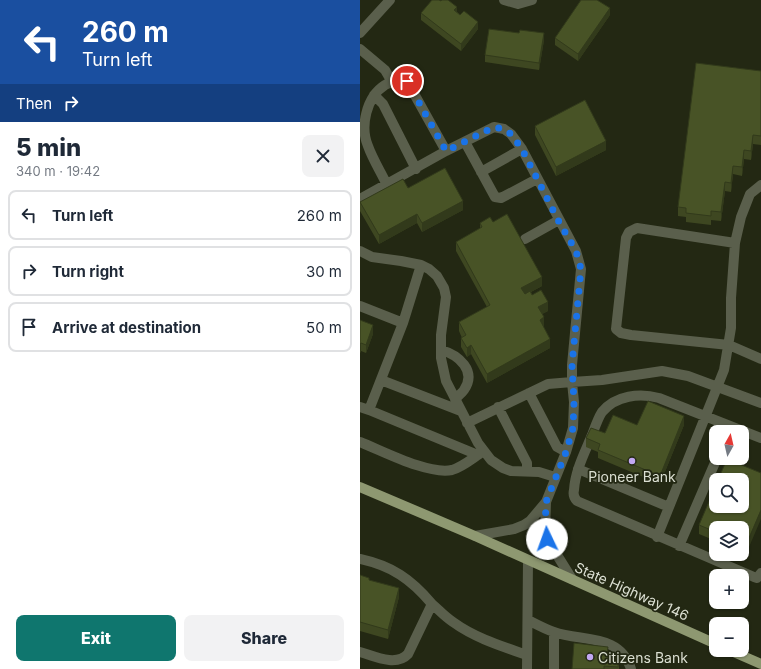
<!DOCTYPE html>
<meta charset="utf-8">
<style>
:root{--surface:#fff;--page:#f2f2f3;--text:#1f2937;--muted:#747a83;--line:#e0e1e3;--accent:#0f766e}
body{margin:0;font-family:Inter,sans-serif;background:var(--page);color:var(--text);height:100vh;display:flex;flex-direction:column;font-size:15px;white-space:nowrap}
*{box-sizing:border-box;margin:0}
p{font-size:13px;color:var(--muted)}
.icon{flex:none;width:22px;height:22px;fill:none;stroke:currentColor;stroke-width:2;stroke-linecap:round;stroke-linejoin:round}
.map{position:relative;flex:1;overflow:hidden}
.side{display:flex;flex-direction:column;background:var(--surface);width:360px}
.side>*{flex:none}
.top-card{background:#1a4fa0;color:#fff;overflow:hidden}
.needle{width:26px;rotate:8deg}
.fabs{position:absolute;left:349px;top:425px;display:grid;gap:8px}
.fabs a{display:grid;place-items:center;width:40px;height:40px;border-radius:8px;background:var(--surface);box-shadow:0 1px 3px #0004;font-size:20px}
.pin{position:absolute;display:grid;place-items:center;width:34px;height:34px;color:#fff;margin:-17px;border:2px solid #fff;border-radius:50%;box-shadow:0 1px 4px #0007}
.me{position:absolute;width:44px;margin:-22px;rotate:357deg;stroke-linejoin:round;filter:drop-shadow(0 0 3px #0008)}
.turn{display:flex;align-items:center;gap:14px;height:84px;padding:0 16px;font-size:18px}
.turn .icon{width:52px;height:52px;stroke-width:2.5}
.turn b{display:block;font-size:28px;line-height:34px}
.then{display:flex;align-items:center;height:38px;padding:0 16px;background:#0003;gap:8px;font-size:15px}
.round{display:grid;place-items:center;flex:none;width:42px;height:42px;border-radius:8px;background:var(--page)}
.overview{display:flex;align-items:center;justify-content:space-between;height:68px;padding:0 16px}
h1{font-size:24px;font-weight:800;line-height:30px}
.button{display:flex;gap:8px;margin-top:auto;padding:8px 16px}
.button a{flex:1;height:46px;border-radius:8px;background:var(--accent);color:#fff;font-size:16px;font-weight:800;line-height:46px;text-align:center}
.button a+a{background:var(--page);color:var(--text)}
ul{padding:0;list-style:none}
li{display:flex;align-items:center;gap:12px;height:50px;margin:0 8px 6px;padding:0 8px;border:2px solid var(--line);border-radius:8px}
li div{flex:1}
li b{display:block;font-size:15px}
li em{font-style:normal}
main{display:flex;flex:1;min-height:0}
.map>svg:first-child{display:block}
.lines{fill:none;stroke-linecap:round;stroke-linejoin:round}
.minor{stroke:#5a5f4c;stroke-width:10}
.major{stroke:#8e9871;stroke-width:10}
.wall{fill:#3e4721}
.shaded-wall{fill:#323a1b}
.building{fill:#485326;stroke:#323a1b}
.route{stroke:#1a73e8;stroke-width:7;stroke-dasharray:0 12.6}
.poi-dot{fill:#c2a8f3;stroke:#232813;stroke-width:1.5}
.labels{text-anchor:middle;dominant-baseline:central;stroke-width:3.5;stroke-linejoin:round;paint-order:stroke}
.poi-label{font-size:14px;fill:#dbdfd2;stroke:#232813}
.street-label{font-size:14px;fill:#dbdfd2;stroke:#232813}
</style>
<main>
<section class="side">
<div class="top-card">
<div class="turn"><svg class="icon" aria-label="left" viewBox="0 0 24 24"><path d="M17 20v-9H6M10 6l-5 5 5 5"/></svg><div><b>260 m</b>Turn left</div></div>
<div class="then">Then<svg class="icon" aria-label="right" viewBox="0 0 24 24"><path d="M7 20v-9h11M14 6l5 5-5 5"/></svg></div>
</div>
<div class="overview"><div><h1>5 min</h1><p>340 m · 19:42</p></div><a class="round"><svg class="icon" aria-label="close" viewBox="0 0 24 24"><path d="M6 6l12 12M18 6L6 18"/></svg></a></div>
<ul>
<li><svg class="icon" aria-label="left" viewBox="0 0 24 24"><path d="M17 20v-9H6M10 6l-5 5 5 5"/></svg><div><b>Turn left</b></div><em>260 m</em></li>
<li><svg class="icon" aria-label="right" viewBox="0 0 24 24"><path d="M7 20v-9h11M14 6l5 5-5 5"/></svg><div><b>Turn right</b></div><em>30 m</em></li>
<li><svg class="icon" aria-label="arrive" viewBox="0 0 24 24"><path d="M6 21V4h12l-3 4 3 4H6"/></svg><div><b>Arrive at destination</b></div><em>50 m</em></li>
</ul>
<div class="button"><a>Exit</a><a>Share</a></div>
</section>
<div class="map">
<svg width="401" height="669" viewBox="0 0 401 669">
<rect width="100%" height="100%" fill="#232813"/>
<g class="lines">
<path class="minor" d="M144,0L158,4L172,0
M0,33L30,0
M0,49L25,70L32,82
M14,95L23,104L56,169
M105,142L135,197L141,198L177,179
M121,172L162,149
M27,185C21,172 13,160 8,146C0,127 6,97 25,85C30,82 36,81 42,79L47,81L86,151
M0,199L86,151L134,127L144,129L151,134L162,149L216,251L221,269L212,365V382L188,384L107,423
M165,239L199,220
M375,243L277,228L269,232L266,238L256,329L261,333L271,335L369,345L401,359
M0,251L12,257L41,261L61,265L69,269L77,276L84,288L86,297L81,335V358L86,381L118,443L131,460L143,468L151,471L179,472L195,477
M0,306L43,323L9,410L0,407
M43,323L61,265
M81,350C99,355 117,371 104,390C102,393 98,396 95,399
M21,380L101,411
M169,393L197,447L206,452
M138,407L167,463V471
M9,410L118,455
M401,438L299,398C280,393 256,395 242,412C238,418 235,427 232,435C225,452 215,471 214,490C213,494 214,498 217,501L394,577L397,578L401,573
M0,442C23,451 68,475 92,470C103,467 114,457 124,451
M218,469L309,507
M186,502L185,533L187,539L212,579
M115,536L154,529L164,525L170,521L186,502L206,452L213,428L214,402L212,382L242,380L302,371L328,376L401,403
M297,537L364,370L371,328V298L375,243L381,217L390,194L401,185
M319,546L357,458
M0,559C32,566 51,579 72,604L48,654C36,667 14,656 0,652
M72,604C79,610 85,617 93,622C115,638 141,646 167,655
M168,620C176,624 185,629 194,632C222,642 260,633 271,669
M167,669L168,560
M194,669V632"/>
<path class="major" d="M0,487L115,536L356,644
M369,650L401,664"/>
</g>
<path class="wall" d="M97,12L118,29L101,51L61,20V13Z
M250,15L218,61L195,45V38Z
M159,33L184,40L179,70L125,62V55Z
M401,71V145L393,144L391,160L384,159L382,176L373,174L371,192L365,191L361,221L351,220V225L326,222V217L318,216V207Z
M175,126L246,150L196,176L175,135Z
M48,188L103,210L62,232L57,223L19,244L0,211V202Z
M133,222L182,286L171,292L172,295L188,311L182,314L183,326L190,348L127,383L111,354L107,357L101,347V338H102L99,331V322L127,307L96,251V242L120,229V223Z
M0,320L13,334L6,353L1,351L0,353Z
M277,425H324L300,484L238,458V452L226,447V438L245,433Z
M401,473L386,554L382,552V528H356V541L339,534V525Z
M0,575L39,597L28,639L0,631Z
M248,653L259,661V669H212Z"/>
<path class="shaded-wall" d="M97,7V14L94,10Z
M250,8V15L218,61V54Z
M118,22V29L101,51V44Z
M184,33V40L179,70V63Z
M393,135V144L391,160V151Z
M246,141V150L196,176V167Z
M384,150V159L382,176V167Z
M373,166V174L371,192V183Z
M365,182V191L361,221V212Z
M103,201V210L62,232V223Z
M57,214V223L19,244V235Z
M182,277V286L161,297V288Z
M188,302V311L178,316V307Z
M184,317V326L180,328V320Z
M13,325V334L6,353V345Z
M190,339V348L127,383V374Z
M1,343V351L0,353V344Z
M111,345V354L107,357V348Z
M324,416V425L300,484V476Z
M401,510V519L386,554V545Z
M39,588V597L28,639V630Z"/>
<path class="building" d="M72,0H79L81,1L82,0H88L97,7L94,10L100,15L104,11L118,22L101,44L61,13Z
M221,0H237L250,8L218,54L195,38Z
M129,29L159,33L160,30L184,33L179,63L125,55Z
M336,63L401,71V136L393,135L391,151L384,150L382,167L373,166L371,183L365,182L361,212L351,211V216L326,213V208L318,207Z
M225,100L246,141L196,167L175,126Z
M85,168L103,201L62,223L57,214L19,235L0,202L43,179L48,188Z
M147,214L182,277L161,288L165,294L170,291L172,295L181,290L188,302L178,307L184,317L180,320L190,339L127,374L111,345L107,348L101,338L106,335L99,322L130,305L96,242L122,227L120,223L130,217L133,222Z
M0,320L13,325L6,345L1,343L0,344Z
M288,401L324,416L300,476L238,450L240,444L226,438L231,428L245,433L253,415L277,425Z
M367,459L401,473V510L386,545L382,543V528H356V532L339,525L356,485V506H382V480H358Z
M0,575L9,578V580L39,588L28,630L0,622Z
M214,643L248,647L247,653L259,654L258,667L244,666V669H212Z"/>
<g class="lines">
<path class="route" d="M47,81L86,151L134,127L144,129L151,134L162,149L198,220L216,251L221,269L212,365L214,402L213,428L206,452L186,502L185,533L187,539"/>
</g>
<g class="poi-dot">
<circle cx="272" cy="461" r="4"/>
<circle cx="230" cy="657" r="4"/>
</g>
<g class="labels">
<g class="poi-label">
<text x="272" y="476">Pioneer Bank</text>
<text x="238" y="657" text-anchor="start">Citizens Bank</text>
</g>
<g class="street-label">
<text transform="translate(272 591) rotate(24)">State Highway 146</text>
</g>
</g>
</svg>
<div class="fabs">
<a><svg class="needle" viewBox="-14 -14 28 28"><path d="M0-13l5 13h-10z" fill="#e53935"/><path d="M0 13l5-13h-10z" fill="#747a83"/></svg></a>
<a><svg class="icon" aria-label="search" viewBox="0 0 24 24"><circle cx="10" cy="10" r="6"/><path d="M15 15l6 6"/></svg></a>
<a><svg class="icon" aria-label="layers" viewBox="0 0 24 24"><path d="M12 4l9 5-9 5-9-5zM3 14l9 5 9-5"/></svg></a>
<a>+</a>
<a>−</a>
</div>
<div class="pin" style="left:47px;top:81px;background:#d93025"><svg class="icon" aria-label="arrive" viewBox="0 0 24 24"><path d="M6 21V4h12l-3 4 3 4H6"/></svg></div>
<svg class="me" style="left:187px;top:539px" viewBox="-20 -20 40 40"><circle r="19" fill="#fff"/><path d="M0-13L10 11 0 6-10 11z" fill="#1a73e8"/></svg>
</div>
</main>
